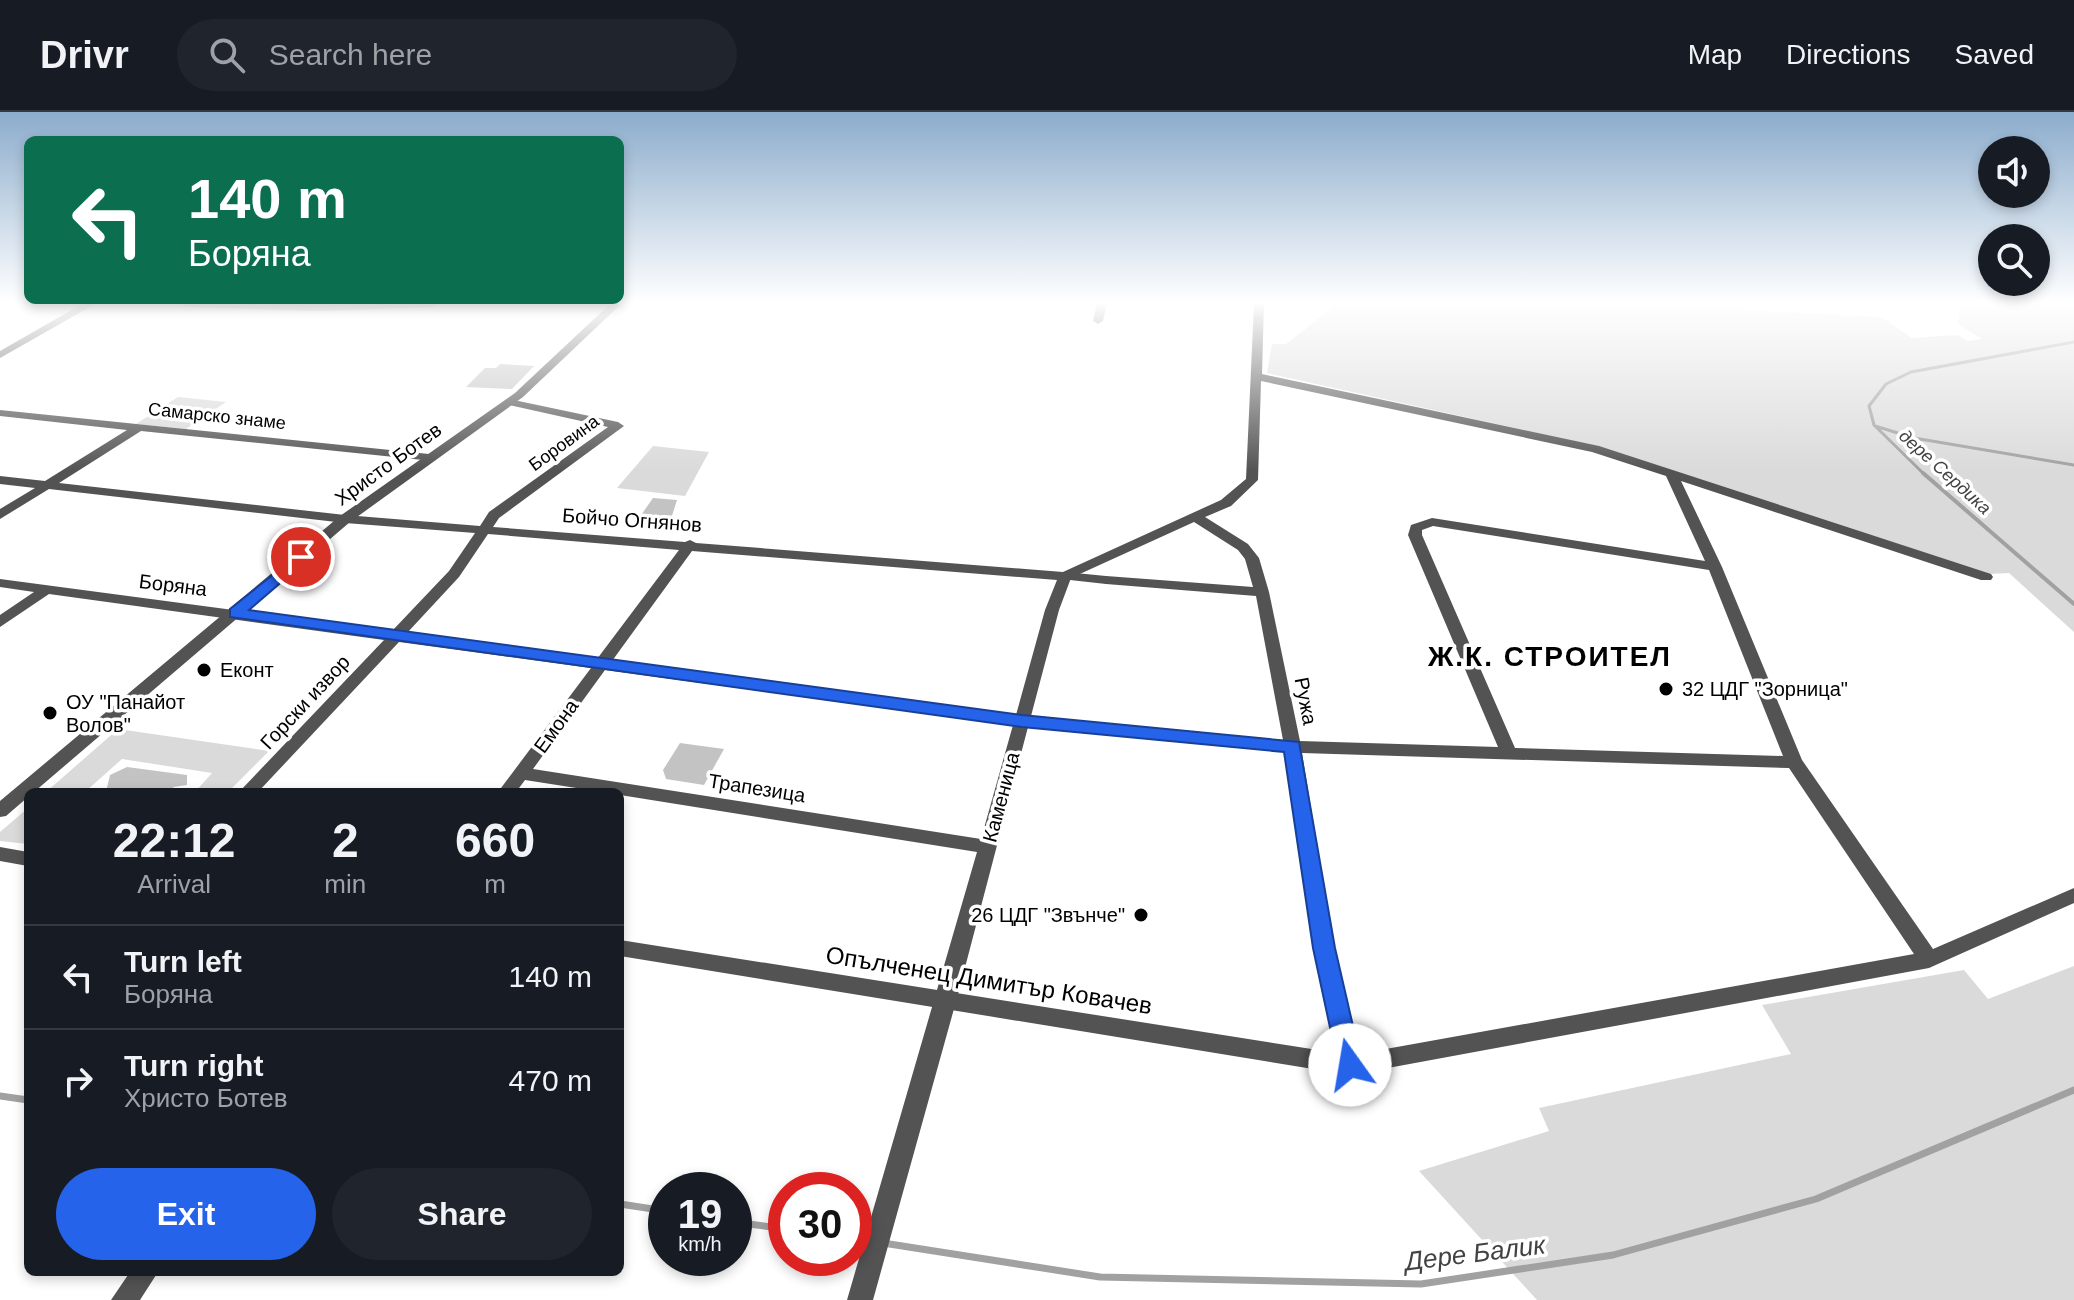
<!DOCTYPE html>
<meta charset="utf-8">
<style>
:root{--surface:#171b24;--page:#20242c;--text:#f1f3f6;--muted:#9ea1a6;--line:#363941;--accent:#2563eb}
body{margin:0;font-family:Helvetica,sans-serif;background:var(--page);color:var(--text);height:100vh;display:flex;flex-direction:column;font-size:30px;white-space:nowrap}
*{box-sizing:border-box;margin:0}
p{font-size:26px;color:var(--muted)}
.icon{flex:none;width:44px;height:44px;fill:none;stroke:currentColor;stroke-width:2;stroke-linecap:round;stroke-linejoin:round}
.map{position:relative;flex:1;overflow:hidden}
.sheet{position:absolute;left:24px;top:676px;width:600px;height:488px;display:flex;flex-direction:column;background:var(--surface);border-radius:12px;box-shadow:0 4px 12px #0003}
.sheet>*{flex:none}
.hud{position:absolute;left:24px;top:24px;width:600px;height:168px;border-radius:12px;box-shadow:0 4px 12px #0003;background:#0b6e4f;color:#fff;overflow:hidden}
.controls{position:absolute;left:1978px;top:24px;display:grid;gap:16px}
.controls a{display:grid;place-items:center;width:72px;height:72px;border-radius:50%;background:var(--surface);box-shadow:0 4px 12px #0003;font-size:40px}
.speed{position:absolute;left:648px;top:1060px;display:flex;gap:16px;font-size:40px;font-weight:700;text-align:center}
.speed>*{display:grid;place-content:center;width:104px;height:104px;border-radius:50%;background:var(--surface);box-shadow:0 4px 12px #0003;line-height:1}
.speed small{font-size:20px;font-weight:400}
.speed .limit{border:12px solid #d22;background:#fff;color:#111}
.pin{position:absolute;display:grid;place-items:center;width:68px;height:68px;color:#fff;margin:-34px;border:4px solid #fff;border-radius:50%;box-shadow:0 2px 8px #0007}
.me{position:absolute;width:88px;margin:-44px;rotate:347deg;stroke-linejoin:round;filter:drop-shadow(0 0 6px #0008)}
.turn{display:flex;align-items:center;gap:28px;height:168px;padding:0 32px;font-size:36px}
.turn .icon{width:104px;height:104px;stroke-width:2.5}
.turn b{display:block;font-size:56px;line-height:68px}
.eta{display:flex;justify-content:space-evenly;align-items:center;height:136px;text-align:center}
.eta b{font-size:48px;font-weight:700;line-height:56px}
.cta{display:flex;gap:16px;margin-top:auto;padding:16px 32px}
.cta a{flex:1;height:92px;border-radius:48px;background:var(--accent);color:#fff;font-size:32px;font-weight:700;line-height:92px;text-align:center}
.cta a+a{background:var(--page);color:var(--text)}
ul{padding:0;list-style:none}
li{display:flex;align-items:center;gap:24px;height:104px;padding:0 32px;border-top:2px solid var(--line)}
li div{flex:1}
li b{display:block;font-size:30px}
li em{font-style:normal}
header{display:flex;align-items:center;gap:48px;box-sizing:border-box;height:112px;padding:0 40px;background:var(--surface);border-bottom:2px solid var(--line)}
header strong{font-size:38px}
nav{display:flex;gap:44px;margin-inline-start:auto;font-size:28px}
.search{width:560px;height:72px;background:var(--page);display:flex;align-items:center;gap:20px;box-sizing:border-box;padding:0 28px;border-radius:44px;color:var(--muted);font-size:30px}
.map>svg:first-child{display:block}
.green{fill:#dadada}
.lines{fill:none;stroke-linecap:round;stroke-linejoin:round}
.stream-far2{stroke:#a1a1a1;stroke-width:3}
.stream-far1{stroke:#a1a1a1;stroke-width:4}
.stream{stroke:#a1a1a1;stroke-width:7}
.building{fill:#c3c3c3}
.pedestrian{fill:#535353;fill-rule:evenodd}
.minor{fill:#535353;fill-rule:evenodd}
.tertiary{fill:#535353;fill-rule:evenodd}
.route{fill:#2563eb;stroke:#184099;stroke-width:2}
.poi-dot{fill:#000;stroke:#fff;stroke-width:3}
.labels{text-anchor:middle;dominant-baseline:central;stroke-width:7;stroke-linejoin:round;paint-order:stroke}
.far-street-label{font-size:18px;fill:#000;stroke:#fff}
.far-water-label{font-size:18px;font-style:italic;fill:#424242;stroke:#fff}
.street-label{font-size:20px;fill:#000;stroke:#fff}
.poi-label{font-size:20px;fill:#000;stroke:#fff;text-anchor:start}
.near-street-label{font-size:24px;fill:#000;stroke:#fff}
.near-water-label{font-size:26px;font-style:italic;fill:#424242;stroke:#fff}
.district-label{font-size:28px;font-weight:bold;letter-spacing:2px;fill:#000;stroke:#fff}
</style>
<header>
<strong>Drivr</strong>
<div class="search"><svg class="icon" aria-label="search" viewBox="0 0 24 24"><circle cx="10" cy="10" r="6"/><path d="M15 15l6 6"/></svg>Search here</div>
<nav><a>Map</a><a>Directions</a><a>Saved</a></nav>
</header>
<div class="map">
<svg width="2074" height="1188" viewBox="0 0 2074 1188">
<rect width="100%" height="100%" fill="#fff"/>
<path class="green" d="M1337,192H1741L1745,198L1881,205L1912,226L1958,223L1968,229L1982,227L1958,212L1960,192H2074V520L2009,461L1988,462L1596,334L1267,261L1272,232H1286Z
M178,285L226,290L186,317L136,312Z
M653,334L709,340L685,384L617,376Z
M118,617L269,639L228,680H195L212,661L122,647L85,680H46Z
M28,696V732L0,729V720Z
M2074,854V1188H1537L1419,1059L1549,1019L1539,996L1791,942L1762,893L1964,858L1988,887Z"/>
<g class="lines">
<path class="stream-far2" d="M1875,314L1914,326L2074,353
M1925,363L1874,313L1869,294L1886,272L1911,260L2074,230"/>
<path class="stream-far1" d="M1923,361L2074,492"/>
<path class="stream" d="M0,984L28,988
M620,1092L666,1099
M734,1110L786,1117
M854,1127L869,1129
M883,1131L1100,1165L1421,1172L1613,1143L1816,1087L2074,978"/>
</g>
<path class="building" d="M500,252L534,254L512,277L466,275L485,256H496Z
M653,386L677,388L669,413L660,412L656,418L632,416Z
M680,631L724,637L704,673L666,667L663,658Z
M127,655L187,663V673L174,675L168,680H106L110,663Z"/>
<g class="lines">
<path class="pedestrian" d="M1065,460L1106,464L1112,468L1106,472L1061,467L1059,464Z"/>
<path class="minor" d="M82,192H95L0,246V239Z
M1097,192H1107L1103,209L1098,212L1093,209Z
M1254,192H1264L1262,262L1599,334L1991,462L1993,465L1991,468H1981L1681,369L1722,455L1802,648L1933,837L2074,776V791L1929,856L1350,963L1342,960L1339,953L1314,836L1285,640L1028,615L957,886L873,1188H847L977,740L620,683V680H602L525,668L516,680H498L591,556L399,530L258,680H239L384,528L49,482L0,515V503L34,480L0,475V467L392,519L449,459L475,421L345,411L49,377L0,407V397L35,376L0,372V364L45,369L127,318L0,304V298L429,342L433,343V349L141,319L59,371L345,403L480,414L489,400L608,315L505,292V288L509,287L618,310L624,314L499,406L493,415L685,430L690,428L696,431L1063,460L1221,388L1246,367ZM1261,269L1592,340L1666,364L1705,449L1432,406L1411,413L1408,423L1498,635L1300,629L1269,480L1259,446L1248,432L1205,405L1231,394L1258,368ZM1194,410L1238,438L1245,447L1253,475L1106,464L1099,468L1106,472L1256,484L1283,628L1031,604L1059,498L1071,466ZM1433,414L1709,458L1783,644L1515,636L1422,423V418ZM488,422L679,438L597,547L407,521L459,465ZM692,439L1057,468L1045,498L1016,603L612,549ZM605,558L1013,613L981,727L533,657ZM1302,641L1789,656L1914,842L1358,942L1334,836Z
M130,1160H158L140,1188H111Z"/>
<path class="tertiary" d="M181,192H438L433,195L318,199L186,195Z
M610,192H621L523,285L350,410L34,680H28V685L6,704L0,705V689L340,404L515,281Z
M0,735L28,740V754L0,749Z
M620,828L1350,943L1358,946L1361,953L1358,960L1350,963L620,844Z"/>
</g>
<linearGradient id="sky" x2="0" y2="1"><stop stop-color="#8baccc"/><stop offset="0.53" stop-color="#fff"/><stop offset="1" stop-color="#fff" stop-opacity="0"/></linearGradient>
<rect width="2074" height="359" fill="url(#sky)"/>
<path class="route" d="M301,440L307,441V448L249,498L1022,603L1299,630L1335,836L1362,953L1359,961L1350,964L1342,961L1338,953L1313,836L1284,640L1022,615L230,505V497Z"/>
<g class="poi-dot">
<circle cx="204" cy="558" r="8"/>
<circle cx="1666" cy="577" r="8"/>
<circle cx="50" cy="601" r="8"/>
<circle cx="1141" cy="803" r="8"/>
</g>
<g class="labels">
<g class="far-street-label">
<text transform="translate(217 304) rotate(6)">Самарско знаме</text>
<text transform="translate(564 331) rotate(-36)">Боровина</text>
</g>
<g class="far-water-label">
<text transform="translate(1945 360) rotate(42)">дере Сердика</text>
</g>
<g class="street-label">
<text transform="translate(388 352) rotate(-36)">Христо Ботев</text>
<text transform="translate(632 408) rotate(4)">Бойчо Огнянов</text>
<text transform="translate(173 473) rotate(7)">Боряна</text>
<text transform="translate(1306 589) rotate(79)">Ружа</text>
<text transform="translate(305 590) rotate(-47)">Горски извор</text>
<text transform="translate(556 614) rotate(-54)">Емона</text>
<text transform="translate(757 676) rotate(9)">Трапезица</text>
<text transform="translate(1001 685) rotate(-75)">Каменица</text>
</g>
<g class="poi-label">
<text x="220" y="558">Еконт</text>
<text x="1682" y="577">32 ЦДГ "Зорница"</text>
<text x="66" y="590">ОУ "Панайот<tspan x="66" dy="23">Волов"</tspan></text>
<text x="1125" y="803" text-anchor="end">26 ЦДГ "Звънче"</text>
</g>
<g class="near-street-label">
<text transform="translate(989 868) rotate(9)">Опълченец Димитър Ковачев</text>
</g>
<g class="near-water-label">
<text transform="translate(1475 1141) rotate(-7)">Дере Балик</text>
</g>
<g class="district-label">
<text x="1550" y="544">Ж.К. СТРОИТЕЛ</text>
</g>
</g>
</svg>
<div class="controls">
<a><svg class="icon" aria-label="sound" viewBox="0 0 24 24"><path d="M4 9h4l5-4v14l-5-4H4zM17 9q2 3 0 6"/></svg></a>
<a><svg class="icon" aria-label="search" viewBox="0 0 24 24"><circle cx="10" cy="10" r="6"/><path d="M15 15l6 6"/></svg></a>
</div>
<div class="speed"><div>19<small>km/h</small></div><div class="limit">30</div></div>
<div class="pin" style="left:301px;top:445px;background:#d93025"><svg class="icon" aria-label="arrive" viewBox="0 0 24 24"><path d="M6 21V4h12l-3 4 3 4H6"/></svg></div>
<svg class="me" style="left:1350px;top:953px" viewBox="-20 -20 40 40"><circle r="19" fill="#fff"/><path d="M0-13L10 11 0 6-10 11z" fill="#2563eb"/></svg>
<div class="hud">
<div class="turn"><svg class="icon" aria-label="left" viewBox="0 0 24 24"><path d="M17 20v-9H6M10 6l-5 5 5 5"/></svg><div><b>140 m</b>Боряна</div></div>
</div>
<section class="sheet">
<div class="eta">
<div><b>22:12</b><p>Arrival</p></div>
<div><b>2</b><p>min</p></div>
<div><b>660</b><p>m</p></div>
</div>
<ul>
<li><svg class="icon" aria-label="left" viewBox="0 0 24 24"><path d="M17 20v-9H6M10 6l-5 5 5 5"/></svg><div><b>Turn left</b><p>Боряна</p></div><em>140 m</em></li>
<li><svg class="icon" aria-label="right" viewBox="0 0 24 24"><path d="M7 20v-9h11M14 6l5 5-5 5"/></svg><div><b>Turn right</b><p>Христо Ботев</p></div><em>470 m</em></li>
</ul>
<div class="cta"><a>Exit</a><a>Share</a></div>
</section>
</div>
